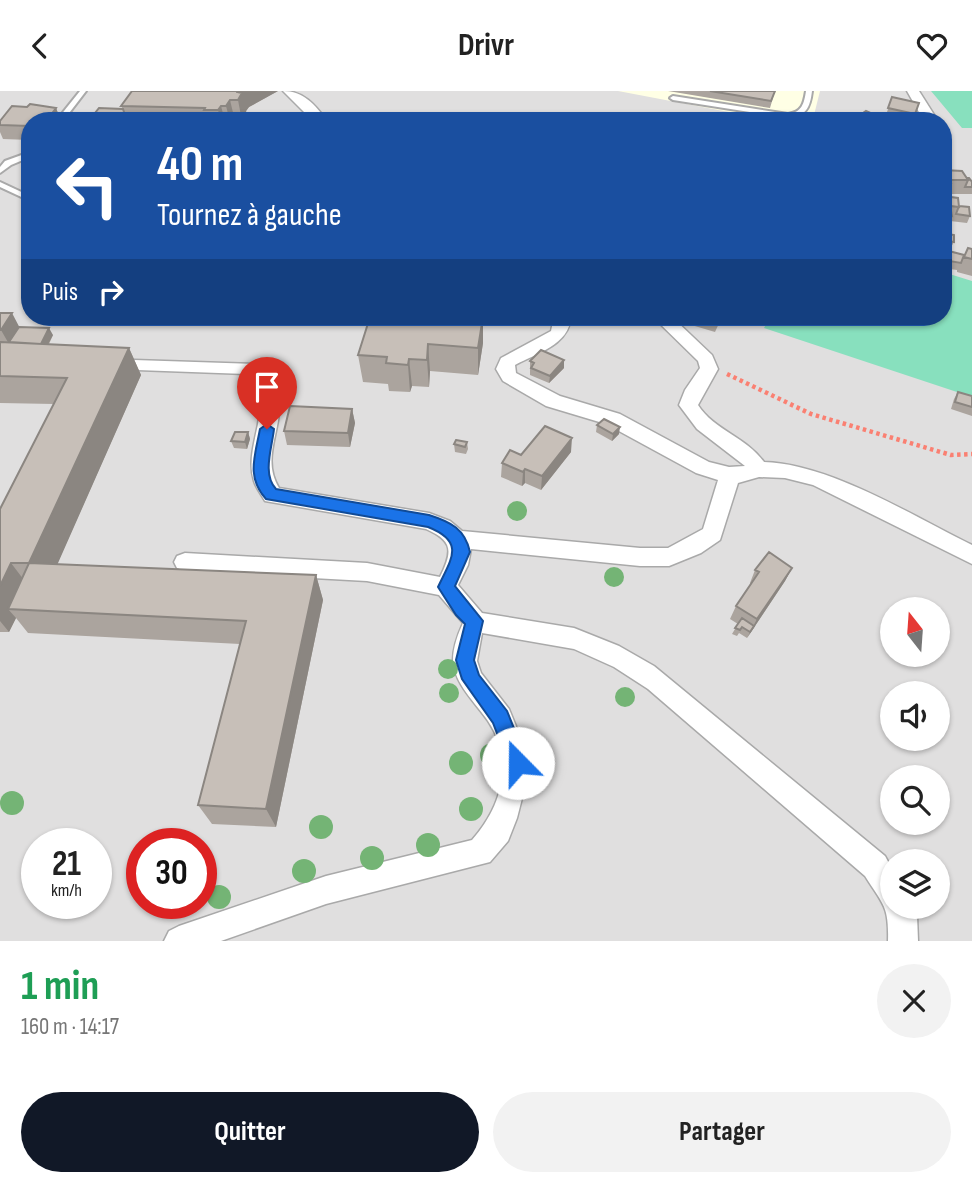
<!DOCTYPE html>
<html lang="fr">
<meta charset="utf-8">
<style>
:root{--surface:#fff;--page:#f2f2f2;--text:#222;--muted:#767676;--accent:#111827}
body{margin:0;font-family:"Sofia Sans Condensed",sans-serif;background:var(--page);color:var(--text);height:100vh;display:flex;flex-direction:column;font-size:26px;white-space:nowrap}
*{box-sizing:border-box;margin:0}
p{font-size:23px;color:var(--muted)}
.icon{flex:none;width:38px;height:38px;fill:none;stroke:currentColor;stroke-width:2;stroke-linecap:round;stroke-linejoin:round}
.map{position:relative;height:850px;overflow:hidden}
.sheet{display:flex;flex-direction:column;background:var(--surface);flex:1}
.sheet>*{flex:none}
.banner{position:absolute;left:21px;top:21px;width:931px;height:214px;border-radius:28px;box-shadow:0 2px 5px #0004;background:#1a4fa0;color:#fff;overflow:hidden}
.needle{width:46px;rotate:343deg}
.buttons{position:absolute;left:880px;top:506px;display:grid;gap:14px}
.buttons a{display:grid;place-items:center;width:70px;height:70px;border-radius:50%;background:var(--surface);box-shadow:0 2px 5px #0004;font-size:35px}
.speed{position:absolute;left:21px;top:737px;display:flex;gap:14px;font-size:35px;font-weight:700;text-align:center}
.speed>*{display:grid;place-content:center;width:91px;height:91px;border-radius:50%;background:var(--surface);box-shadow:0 2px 5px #0004;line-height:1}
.speed small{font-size:18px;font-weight:400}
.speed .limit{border:10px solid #d22;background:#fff;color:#111}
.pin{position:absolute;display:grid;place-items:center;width:60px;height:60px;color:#fff;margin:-72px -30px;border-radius:50% 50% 50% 0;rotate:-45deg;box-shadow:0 0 7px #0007}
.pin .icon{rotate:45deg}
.me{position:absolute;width:77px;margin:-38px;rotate:338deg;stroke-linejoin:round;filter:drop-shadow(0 0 5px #0008)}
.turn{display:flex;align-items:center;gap:24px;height:147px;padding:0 21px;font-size:32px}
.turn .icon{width:91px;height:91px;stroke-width:2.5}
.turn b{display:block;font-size:49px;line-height:60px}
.then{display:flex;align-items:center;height:66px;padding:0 21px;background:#0003;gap:14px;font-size:26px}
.round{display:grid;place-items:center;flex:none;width:74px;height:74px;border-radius:37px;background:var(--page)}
.head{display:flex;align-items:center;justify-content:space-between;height:119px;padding:0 21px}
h1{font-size:42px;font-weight:700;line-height:52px;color:#1e9e55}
.primary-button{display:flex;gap:14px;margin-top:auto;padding:14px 21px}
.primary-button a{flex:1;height:80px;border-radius:42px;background:var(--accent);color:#fff;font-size:28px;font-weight:700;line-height:80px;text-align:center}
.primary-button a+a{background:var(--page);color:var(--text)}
header{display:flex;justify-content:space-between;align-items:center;height:91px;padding:0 21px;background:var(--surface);font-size:32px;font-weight:700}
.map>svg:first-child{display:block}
.residential{fill:#e0dfdf;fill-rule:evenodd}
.education{fill:#ffffe5}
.pitch{fill:#88e0be}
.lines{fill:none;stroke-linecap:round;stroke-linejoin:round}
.lane-casing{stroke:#a9a9a9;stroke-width:4}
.street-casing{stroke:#a9a9a9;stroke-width:3}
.path{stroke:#fa8072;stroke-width:4.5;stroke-dasharray:3.5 3.5;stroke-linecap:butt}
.lane{fill:#fff;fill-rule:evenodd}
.street{fill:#fff;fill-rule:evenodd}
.tree{fill:#74b475}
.wall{fill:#aba49e}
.shaded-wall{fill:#8b8681}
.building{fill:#c7bfb8;stroke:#8b8681;stroke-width:2}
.route{fill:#1a73e8;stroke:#114b97;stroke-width:2}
</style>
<header><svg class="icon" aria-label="back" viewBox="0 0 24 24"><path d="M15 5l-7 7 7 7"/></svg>Drivr<svg class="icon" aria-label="heart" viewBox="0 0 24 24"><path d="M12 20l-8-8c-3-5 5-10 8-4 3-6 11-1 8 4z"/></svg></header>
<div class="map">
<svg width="972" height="850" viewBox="0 0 972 850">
<rect width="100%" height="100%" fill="#f2efe9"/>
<path class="residential" d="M0,0H972V850H0ZM30,30H943V226H30ZM892,518H938V564H892ZM892,602H938V648H892ZM892,686H938V732H892ZM37,752H96V812H37ZM142,752H201V812H142ZM892,770H938V816H892Z"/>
<path class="education" d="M618,0H820L814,24L794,30L755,26Z"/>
<path class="pitch" d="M931,0H972V37H962Z
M943,181L972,190V306L764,237L770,226H943Z"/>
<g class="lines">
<g class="lane-casing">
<path id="lane" d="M80,0H86L63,30H56Z
M806,0H812C810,17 806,25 788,27L673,9L670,7L673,5L788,23C802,21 804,13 806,0Z
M30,61V66L11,74L0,82V76L5,70Z
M0,91L30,105V110L0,96Z"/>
</g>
<g class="street-casing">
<path id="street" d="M283,0C303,0 315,13 327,30H313Z
M907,0H919L938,30H924Z
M554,226H571C569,254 537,262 515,274L516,282L560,305L620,323L709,371L729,376L745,375L697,338L679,314L685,299L700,277L698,270L653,226H672L712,264L718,278L698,314C714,339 746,346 764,371C830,373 911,424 972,454V473L813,394L785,387L759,386L738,392L720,449L701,462L669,475H640L471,458L468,474L458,494L482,522L574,537L619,555L654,575L885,765L892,778V816H914L917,824L918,850H888C889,814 883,814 865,785L648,598L614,576L574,558L482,542L477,570L481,582L509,618L531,672L517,727L508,750L490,771L326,813L221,850H164L169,840L179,835L326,785L472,749C502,715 515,670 488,630C476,612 454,593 453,569C453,556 458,543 463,532L439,504L367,490L185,480L177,477L174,471L177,465L185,462L367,472L440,486C453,460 453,450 426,438L265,410C261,403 256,397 254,390C242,353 279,313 246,283L110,278L104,276L101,272L104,268L257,273C307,317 253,354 279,397L429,422L450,430L462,440L640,457H668L703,438L718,389L696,382L606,333L546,315L503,290L496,278L501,267L551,240Z"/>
</g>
<path class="path" d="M727,283L811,323L951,364L972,363"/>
<use href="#lane" class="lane"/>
<use href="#street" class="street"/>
</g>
<g class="tree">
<circle cx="517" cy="420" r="10"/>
<circle cx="614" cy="486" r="10"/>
<circle cx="448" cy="578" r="10"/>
<circle cx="449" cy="602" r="10"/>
<circle cx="625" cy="606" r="10"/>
<circle cx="492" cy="664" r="12"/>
<circle cx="461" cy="672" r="12"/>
<circle cx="12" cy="712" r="12"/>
<circle cx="471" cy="718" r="12"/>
<circle cx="321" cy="736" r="12"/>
<circle cx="428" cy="754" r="12"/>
<circle cx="372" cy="767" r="12"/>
<circle cx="304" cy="780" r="12"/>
<circle cx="219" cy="806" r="12"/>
</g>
<path class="wall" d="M278,0L249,16L246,20L248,28L247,30H30V49L3,48L0,41V30L56,17L60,27H91L123,18L121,15Z
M668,0H775L770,17Z
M892,6L919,12L913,30H884Z
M943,79L967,87L972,91V103H946L945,105L959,115L970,125L967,132L950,130L945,140H943Z
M943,142L954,151L950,158L943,157Z
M968,157L972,158V185L957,181V179L943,177V163L964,164Z
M0,222L19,236L53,244L49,253L129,257L141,284L57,473L316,484L323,509L276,736L212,733L198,714L240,553L28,542L16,527L9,541H0V418L54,313L0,312Z
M370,226L483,252L478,284L430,280L429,296L412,295L410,301L389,300L388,293L363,291L358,264Z
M686,226H722L715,241L688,233L689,229L685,228Z
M530,270L564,277L549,292L530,284Z
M958,301L972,305V325L951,318L954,308Z
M352,318L355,332L350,356L287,354L284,340Z
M597,334L619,343L612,350L596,341Z
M248,341L250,348L247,358L234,357L231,350Z
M467,351L468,358L466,363L455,361L454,353Z
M571,361L541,399L525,392L522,395L501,386L502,372L521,364Z
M792,477L785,490L747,547L739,542L737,545L732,543L738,533L730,528L736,515L751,493L750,492L755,479Z"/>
<path class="shaded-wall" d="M237,0H278L249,16L246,20L248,28L247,30H242L238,9Z
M230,9L235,30H230L226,15Z
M221,15L225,30H221L218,19Z
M56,17L61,30L48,28Z
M12,222L23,243L13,260L1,239Z
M483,226V252L478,284V257Z
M49,237L53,244L44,261L40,254Z
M428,253L430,280L429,296L427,269Z
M129,257L141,284L47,497L29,472Z
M409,268L412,295L410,301L408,274Z
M564,269V277L549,292L550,285Z
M352,318L355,332L350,356L348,342Z
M620,336L619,343L612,350L613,343Z
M248,341L250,348L247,358L245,351Z
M572,347L571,361L541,399L542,385Z
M525,378V392L522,395L523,381Z
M11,472L30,497L8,518L16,527L9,541L0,530V495Z
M792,477L785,490L747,547L757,528Z
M316,484L323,509L276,736L266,718Z"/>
<path class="building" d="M132,0H237V1L242,2L238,9H230L226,15H221L218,19H204L205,17L121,15Z
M710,0H775L771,10Z
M892,6L919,12L915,23L888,17Z
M30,13L56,17L48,28L91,27L99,17L123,18L126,27L124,30H30V35L0,34V30L12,15L27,16Z
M866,20L875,24L871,26L880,30L853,29Z
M943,79L962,80L968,89H950L951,92H946L948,97H945L946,101H943Z
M967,87H969L972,91V96H965L968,89Z
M943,105L958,107L959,116L950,115L952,125L943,124Z
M959,115L969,116L970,125L956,123Z
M943,142L954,144V151L943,149Z
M968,157L972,158V168L964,166Z
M945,159L964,164L961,172L943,169V163Z
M0,222H12L1,239H0Z
M370,226H483L478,257L428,253L427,269L409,268L408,274L386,272L387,266L358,264Z
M692,226H720L717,233Z
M19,236L49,237L41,253L9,251Z
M0,251L129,257L29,472H11L0,495V418L67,287L0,285Z
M541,259L564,269L550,285L531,277L534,272L530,270Z
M958,301L972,305V316L955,311Z
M290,315L352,318L348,342L284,340Z
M604,328L620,336L613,343L597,334Z
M545,335L572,347L542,385L525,378L523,381L502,372L510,359L521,364Z
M235,341H248L245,351L231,350Z
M456,349L467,351L465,356L454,353Z
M769,461L792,477L757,528L736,515L759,481L755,479Z
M29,472L316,484L266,718L198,714L246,530L8,518Z
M742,527L754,535L750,541L742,536L740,539L735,537Z"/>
<path class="route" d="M267,333L274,338C272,357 262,383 276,398L429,424C451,431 465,438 470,461L455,495L483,530L474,569L479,584L507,620L528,672L525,679L518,681L511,679L493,632L462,588L456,569L465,533L456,524L438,496C451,468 466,451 428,436L266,408C246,386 255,365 260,338Z"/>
</svg>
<div class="buttons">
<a><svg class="needle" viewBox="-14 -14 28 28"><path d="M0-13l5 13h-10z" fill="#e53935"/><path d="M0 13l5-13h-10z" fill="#767676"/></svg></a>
<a><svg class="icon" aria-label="sound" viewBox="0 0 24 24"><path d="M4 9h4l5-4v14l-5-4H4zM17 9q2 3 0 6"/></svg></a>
<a><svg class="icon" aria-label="search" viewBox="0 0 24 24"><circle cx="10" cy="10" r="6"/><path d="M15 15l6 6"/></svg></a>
<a><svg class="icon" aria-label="layers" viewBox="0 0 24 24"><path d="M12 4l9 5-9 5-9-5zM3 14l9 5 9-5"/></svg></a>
</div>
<div class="speed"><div>21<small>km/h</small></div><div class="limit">30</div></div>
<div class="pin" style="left:267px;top:338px;background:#d93025"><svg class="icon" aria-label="arrive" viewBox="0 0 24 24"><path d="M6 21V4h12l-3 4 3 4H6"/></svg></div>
<svg class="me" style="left:518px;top:672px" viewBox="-20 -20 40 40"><circle r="19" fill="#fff"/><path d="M0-13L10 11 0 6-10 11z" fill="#1a73e8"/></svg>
<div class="banner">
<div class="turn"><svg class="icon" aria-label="left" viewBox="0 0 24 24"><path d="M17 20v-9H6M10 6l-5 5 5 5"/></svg><div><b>40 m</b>Tournez à gauche</div></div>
<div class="then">Puis<svg class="icon" aria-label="right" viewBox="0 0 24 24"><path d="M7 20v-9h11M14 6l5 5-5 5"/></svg></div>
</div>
</div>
<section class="sheet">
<div class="head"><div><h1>1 min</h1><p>160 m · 14:17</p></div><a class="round"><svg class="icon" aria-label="close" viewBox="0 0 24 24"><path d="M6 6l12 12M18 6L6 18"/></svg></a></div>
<div class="primary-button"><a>Quitter</a><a>Partager</a></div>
</section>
